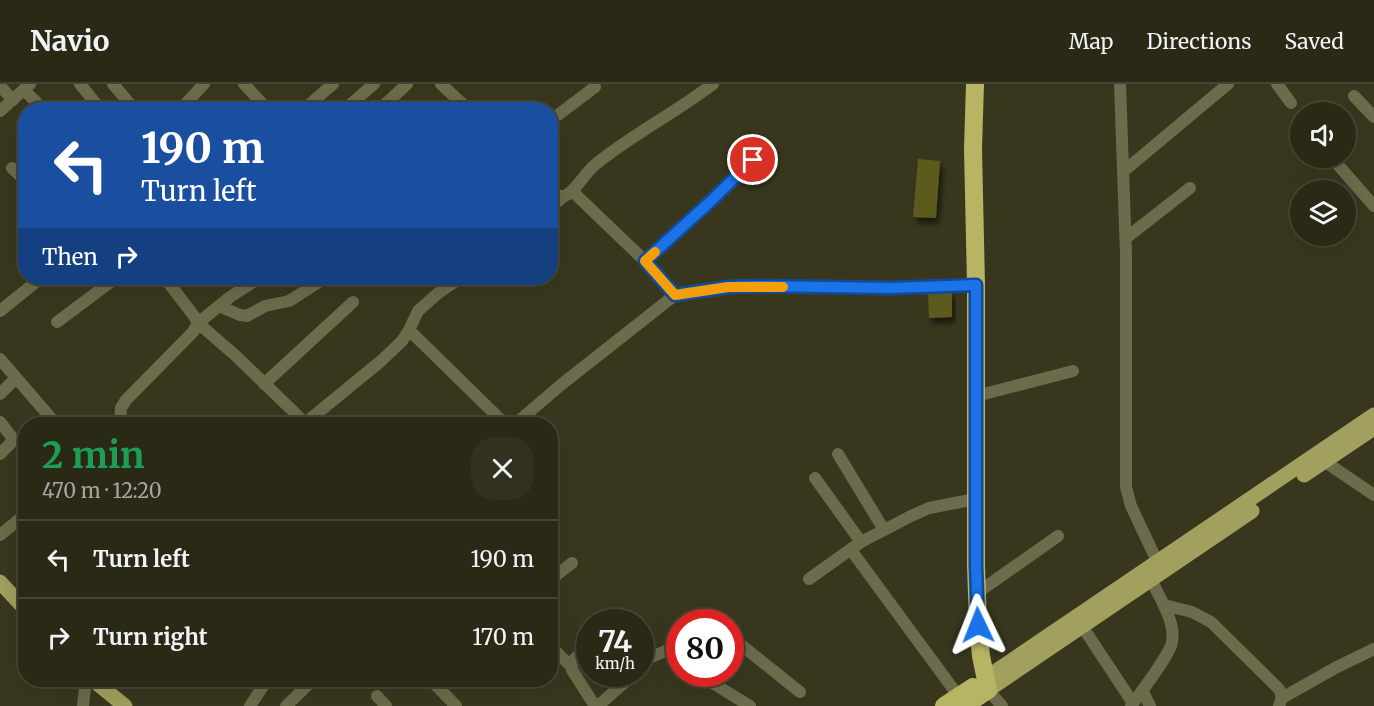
<!DOCTYPE html>
<meta charset="utf-8">
<style>
:root{--surface:#2a2916;--page:#32311f;--text:#f1f3f6;--muted:#a5a6a1;--line:#464535}
body{margin:0;font-family:Merriweather,serif;background:var(--page);color:var(--text);height:100vh;display:flex;flex-direction:column;font-size:22px;white-space:nowrap}
*{box-sizing:border-box;margin:0}
p{font-size:20px;color:var(--muted)}
.icon{flex:none;width:33px;height:33px;fill:none;stroke:currentColor;stroke-width:2;stroke-linecap:round;stroke-linejoin:round}
.map{position:relative;flex:1;overflow:hidden}
.details{position:absolute;left:18px;top:333px;width:540px;height:270px;display:flex;flex-direction:column;background:var(--surface);border-radius:24px;box-shadow:0 6px 24px #0002,0 0 0 2px var(--line)}
.details>*{flex:none}
.guide{position:absolute;left:18px;top:18px;width:540px;height:183px;border-radius:24px;box-shadow:0 6px 24px #0002,0 0 0 2px var(--line);background:#1a4fa0;color:#fff;overflow:hidden}
.controls{position:absolute;left:1290px;top:18px;display:grid;gap:12px}
.controls a{display:grid;place-items:center;width:66px;height:66px;border-radius:50%;background:var(--surface);box-shadow:0 6px 24px #0002,0 0 0 2px var(--line);font-size:30px}
.speed{position:absolute;left:576px;top:525px;display:flex;gap:12px;font-size:30px;font-weight:700;text-align:center}
.speed>*{display:grid;place-content:center;width:78px;height:78px;border-radius:50%;background:var(--surface);box-shadow:0 6px 24px #0002,0 0 0 2px var(--line);line-height:1}
.speed small{font-size:15px;font-weight:400}
.speed .limit{border:9px solid #d22;background:#fff;color:#111}
.pin{position:absolute;display:grid;place-items:center;width:51px;height:51px;color:#fff;margin:-26px;border:3px solid #fff;border-radius:50%;box-shadow:0 2px 6px #0007}
.me{position:absolute;width:66px;margin:-33px;rotate:358deg;stroke-linejoin:round;filter:drop-shadow(0 0 4px #0008)}
.turn{display:flex;align-items:center;gap:21px;height:126px;padding:0 24px;font-size:27px}
.turn .icon{width:78px;height:78px;stroke-width:2.5}
.turn b{display:block;font-size:42px;line-height:51px}
.then{display:flex;align-items:center;height:57px;padding:0 24px;background:#0003;gap:12px;font-size:22px}
.round{display:grid;place-items:center;flex:none;width:63px;height:63px;border-radius:24px;background:var(--page)}
.head{display:flex;align-items:center;justify-content:space-between;height:102px;padding:0 24px}
h1{font-size:36px;font-weight:700;line-height:45px;color:#1e9e55}
ul{padding:0;list-style:none}
li{display:flex;align-items:center;gap:18px;height:78px;padding:0 24px;border-top:2px solid var(--line)}
li div{flex:1}
li b{display:block;font-size:22px}
li em{font-style:normal}
header{display:flex;align-items:center;gap:36px;box-sizing:border-box;height:84px;padding:0 30px;background:var(--surface);border-bottom:2px solid var(--line)}
header strong{font-size:28px}
nav{display:flex;gap:33px;margin-inline-start:auto;font-size:21px}
.map>svg:first-child{display:block}
.building{fill:#5c5a1b;filter:url(#shadow)}
.lines{fill:none;stroke-linecap:round;stroke-linejoin:round}
.minor{stroke:#6c6c4c;stroke-width:12}
.major{stroke:#a2a05e;stroke-width:15}
.highway{stroke:#b7b564;stroke-width:18}
.route-casing{stroke:#114b97;stroke-width:15}
.route{stroke:#1a73e8;stroke-width:10}
.slow{stroke:#f59e0b;stroke-width:10}
</style>
<header>
<strong>Navio</strong>
<nav><a>Map</a><a>Directions</a><a>Saved</a></nav>
</header>
<div class="map">
<svg width="1374" height="622" viewBox="0 0 1374 622">
<defs>
<filter id="shadow"><feDropShadow dx="3" dy="5.5" stdDeviation="3" flood-color="#0009"/></filter>
</defs>
<rect width="100%" height="100%" fill="#38371e"/>
<path class="building" d="M918,75L940,77L936,134L913,133Z
M952,207V233L929,234L928,208Z"/>
<g class="lines">
<path class="minor" d="M80,0L101,26
M113,0L135,26
M244,0L268,26
M441,0L469,26
M1120,0L1126,170V403L1131,422L1157,477
M1277,0L1291,19
M0,2L13,16
M24,6L44,26
M1354,12L1374,33
M180,26L204,0
M303,26L333,0
M344,26L374,0
M379,26L407,0
M0,27L30,0
M550,37L595,3
M1332,74L1374,122
M12,84L26,97
M1124,87L1228,0
M550,106L554,110L563,113C577,107 584,89 596,80C633,50 675,29 713,0
M572,107L645,177L675,211
M550,124L563,113
M1126,154L1190,104
M645,177L712,116L753,76
M259,194L230,213L198,239L236,272L299,333L304,340
M219,222L240,231L247,232L265,222L289,217L294,214L325,194
M0,227L41,194
M57,238L116,194
M409,246L502,337L509,340
M0,275L56,340
M264,300L353,218
M0,310L16,294
M976,312L1073,287
M0,338L11,352L12,358L0,370
M120,340L121,324L126,316L193,248L198,239L194,232L165,194
M304,340L381,277L402,257L409,246L418,227L437,210L460,194
M511,340L521,335L562,300L675,211L728,203L756,202L890,204L976,201
M838,370L884,446
M1318,373L1374,411
M815,394L861,458
M0,451L26,430
M851,466L962,617
M809,495L861,458L911,432L929,424L976,415
M550,496L572,479
M977,509L1058,452
M1164,521L1192,528L1211,538L1278,604C1283,610 1282,615 1279,622
M615,538H616
M693,538L702,531L707,532L715,538
M1082,542L1133,619
M730,552L800,608
M550,562L571,582
M590,562C582,569 569,575 572,586L595,622
M666,567L680,576
M640,583L651,573L666,567L680,554
M698,590L750,622
M431,596L456,622
M988,606L1002,622
M1142,606L1150,622
M377,612L386,622
M1282,614L1335,584L1374,565
M83,622L86,596
M250,622L267,596
M286,622L313,596
M598,622L634,590
M1131,622C1140,609 1170,571 1172,558C1176,538 1159,513 1151,495"/>
<path class="major" d="M1304,391L1374,344
M0,498L26,526
M986,594L1374,331
M93,596L125,622
M988,606L1252,427"/>
<path class="highway" d="M944,622L973,603
M964,622L988,606L981,572L978,541L976,481V201L973,65L975,0"/>
</g>
<g class="lines">
<g class="route-casing">
<path id="route" d="M753,76L712,116L645,177L675,211L728,203L756,202L890,204L976,201V481L978,541"/>
</g>
<use href="#route" class="route"/>
<path class="slow" d="M655,168L645,177L675,211L728,203H783"/>
</g>
</svg>
<div class="controls">
<a><svg class="icon" aria-label="sound" viewBox="0 0 24 24"><path d="M4 9h4l5-4v14l-5-4H4zM17 9q2 3 0 6"/></svg></a>
<a><svg class="icon" aria-label="layers" viewBox="0 0 24 24"><path d="M12 4l9 5-9 5-9-5zM3 14l9 5 9-5"/></svg></a>
</div>
<div class="speed"><div>74<small>km/h</small></div><div class="limit">80</div></div>
<div class="pin" style="left:753px;top:76px;background:#d93025"><svg class="icon" aria-label="arrive" viewBox="0 0 24 24"><path d="M6 21V4h12l-3 4 3 4H6"/></svg></div>
<svg class="me" style="left:978px;top:541px" viewBox="-20 -20 40 40"><path d="M0-17L14 15 0 8-14 15z" fill="#1a73e8" stroke="#fff" stroke-width="4"/></svg>
<div class="guide">
<div class="turn"><svg class="icon" aria-label="left" viewBox="0 0 24 24"><path d="M17 20v-9H6M10 6l-5 5 5 5"/></svg><div><b>190 m</b>Turn left</div></div>
<div class="then">Then<svg class="icon" aria-label="right" viewBox="0 0 24 24"><path d="M7 20v-9h11M14 6l5 5-5 5"/></svg></div>
</div>
<section class="details">
<div class="head"><div><h1>2 min</h1><p>470 m · 12:20</p></div><a class="round"><svg class="icon" aria-label="close" viewBox="0 0 24 24"><path d="M6 6l12 12M18 6L6 18"/></svg></a></div>
<ul>
<li><svg class="icon" aria-label="left" viewBox="0 0 24 24"><path d="M17 20v-9H6M10 6l-5 5 5 5"/></svg><div><b>Turn left</b></div><em>190 m</em></li>
<li><svg class="icon" aria-label="right" viewBox="0 0 24 24"><path d="M7 20v-9h11M14 6l5 5-5 5"/></svg><div><b>Turn right</b></div><em>170 m</em></li>
</ul>
</section>
</div>
